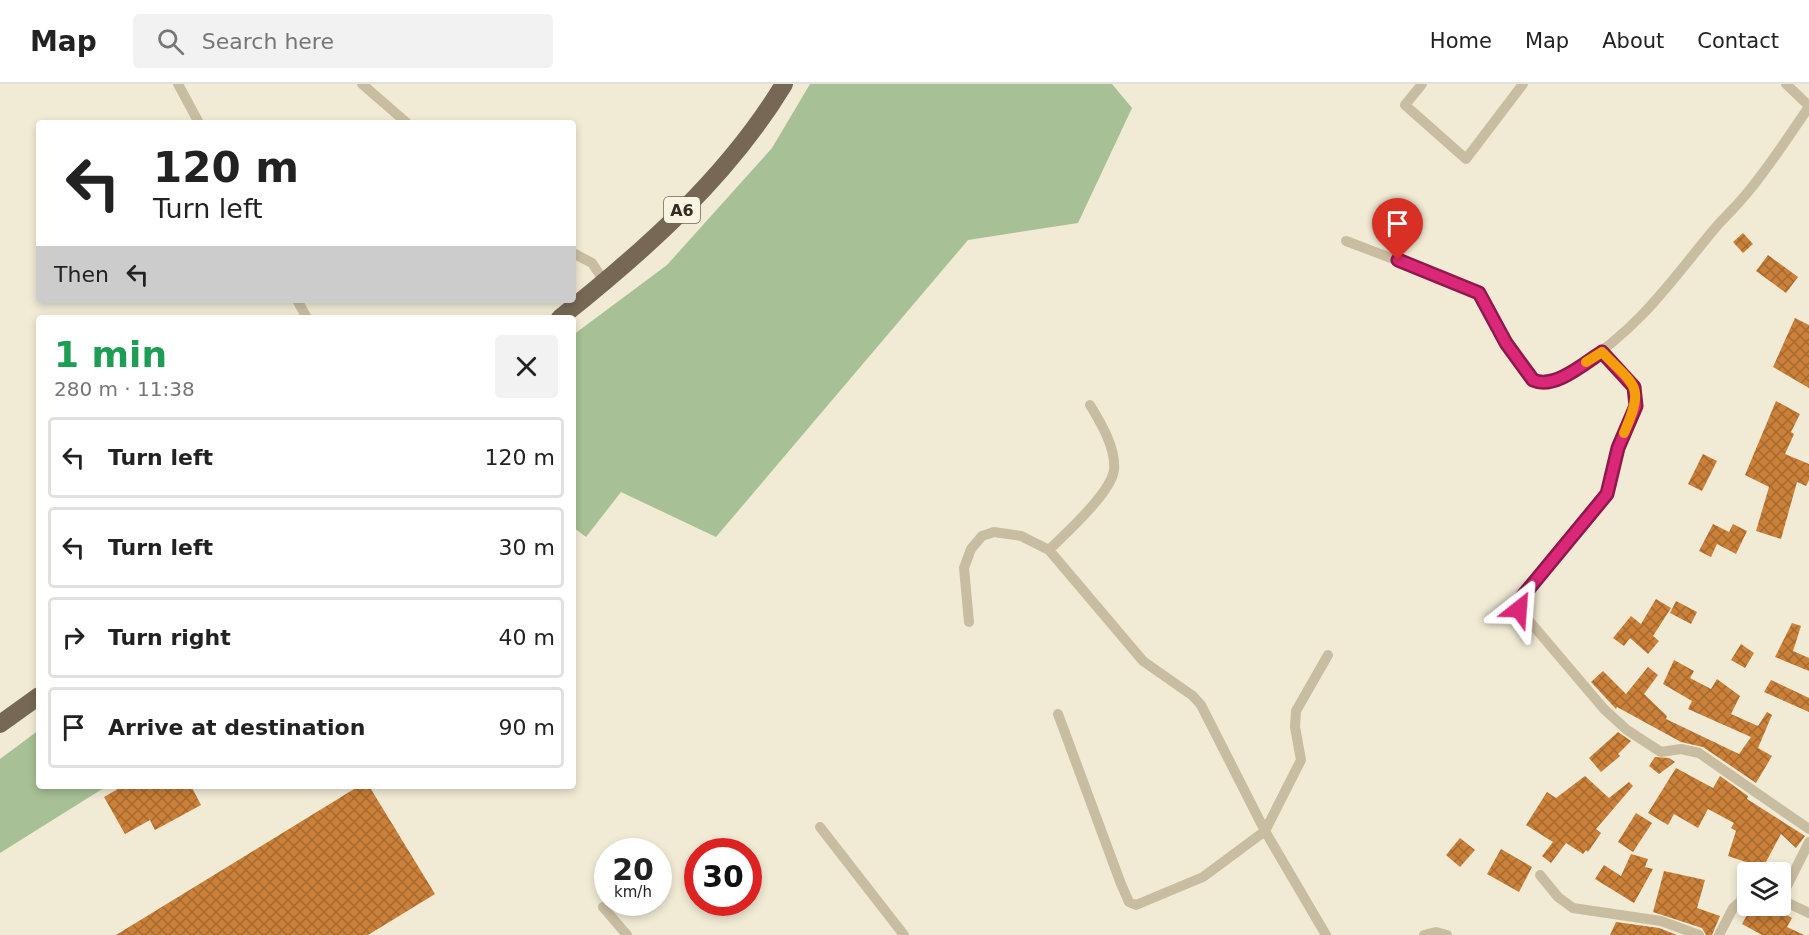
<!DOCTYPE html>
<meta charset="utf-8">
<style>
:root{--surface:#fff;--page:#f2f2f2;--text:#222;--muted:#767676;--line:#e0e0e0}
body{margin:0;font-family:"DejaVu Sans",sans-serif;background:var(--page);color:var(--text);height:100vh;display:flex;flex-direction:column;font-size:22px;white-space:nowrap}
*{box-sizing:border-box;margin:0}
p{font-size:20px;color:var(--muted)}
.icon{flex:none;width:33px;height:33px;fill:none;stroke:currentColor;stroke-width:2;stroke-linecap:round;stroke-linejoin:round}
.map{position:relative;flex:1;overflow:hidden}
.drawer{position:absolute;left:36px;top:231px;width:540px;height:474px;display:flex;flex-direction:column;background:var(--surface);border-radius:6px;box-shadow:0 3px 9px #0003}
.drawer>*{flex:none}
.hud{position:absolute;left:36px;top:36px;width:540px;height:183px;border-radius:6px;box-shadow:0 3px 9px #0003;background:#fff;color:var(--text);overflow:hidden}
.fabs{position:absolute;left:1737px;top:778px;display:grid;gap:12px}
.fabs a{display:grid;place-items:center;width:54px;height:54px;border-radius:6px;background:var(--surface);box-shadow:0 3px 9px #0003;font-size:30px}
.speed{position:absolute;left:594px;top:754px;display:flex;gap:12px;font-size:30px;font-weight:700;text-align:center}
.speed>*{display:grid;place-content:center;width:78px;height:78px;border-radius:50%;background:var(--surface);box-shadow:0 3px 9px #0003;line-height:1}
.speed small{font-size:15px;font-weight:400}
.speed .limit{border:9px solid #d22;background:#fff;color:#111}
.pin{position:absolute;display:grid;place-items:center;width:51px;height:51px;color:#fff;margin:-62px -26px;border-radius:50% 50% 50% 0;rotate:-45deg;box-shadow:0 0 6px #0007}
.pin .icon{rotate:45deg}
.me{position:absolute;width:66px;margin:-33px;rotate:28deg;stroke-linejoin:round;filter:drop-shadow(0 0 4px #0008)}
.turn{display:flex;align-items:center;gap:21px;height:126px;padding:0 18px;font-size:27px}
.turn .icon{width:78px;height:78px;stroke-width:2.5}
.turn b{display:block;font-size:42px;line-height:51px}
.then{display:flex;align-items:center;height:57px;padding:0 18px;background:#0003;gap:12px;font-size:22px}
.round{display:grid;place-items:center;flex:none;width:63px;height:63px;border-radius:6px;background:var(--page)}
.head{display:flex;align-items:center;justify-content:space-between;height:102px;padding:0 18px}
h1{font-size:36px;font-weight:700;line-height:45px;color:#1e9e55}
ul{padding:0;list-style:none}
li{display:flex;align-items:center;gap:18px;height:81px;margin:0 12px 9px;padding:0 6px;border:3px solid var(--line);border-radius:6px}
li div{flex:1}
li b{display:block;font-size:22px}
li em{font-style:normal}
header{display:flex;align-items:center;gap:36px;box-sizing:border-box;height:84px;padding:0 30px;background:var(--surface);border-bottom:2px solid var(--line)}
header strong{font-size:28px}
nav{display:flex;gap:33px;margin-inline-start:auto;font-size:21px}
.search{width:420px;height:54px;background:var(--page);display:flex;align-items:center;gap:15px;box-sizing:border-box;padding:0 21px;border-radius:6px;color:var(--muted);font-size:22px}
.map>svg:first-child{display:block}
.garden{fill:#a7c095}
.building{fill:url(#building-cross-hatch)}
.lines{fill:none;stroke-linecap:round;stroke-linejoin:round}
.street{stroke:#c9bda1;stroke-width:10}
.primary{stroke:#766854;stroke-width:18}
.route-casing{stroke:#8e194d;stroke-width:15}
.route{stroke:#db2777;stroke-width:10}
.slow{stroke:#f59e0b;stroke-width:10}
.labels{text-anchor:middle;dominant-baseline:central;stroke-width:5;stroke-linejoin:round;paint-order:stroke}
.shield{fill:#f9f4e1;stroke:#6e685d;stroke-width:1.5}
.shield-label{font-size:16px;font-weight:bold;fill:#332c24}
</style>
<header>
<strong>Map</strong>
<div class="search"><svg class="icon" aria-label="search" viewBox="0 0 24 24"><circle cx="10" cy="10" r="6"/><path d="M15 15l6 6"/></svg>Search here</div>
<nav><a>Home</a><a>Map</a><a>About</a><a>Contact</a></nav>
</header>
<div class="map">
<svg width="1809" height="851" viewBox="0 0 1809 851">
<defs>
<pattern id="building-cross-hatch" width="8" height="8" patternUnits="userSpaceOnUse" patternTransform="scale(1.5)"><rect width="8" height="8" fill="#ca8039"/><path d="M0 0l8 8M0 8l8-8" fill="none" stroke="#a56930"/></pattern>
</defs>
<rect width="100%" height="100%" fill="#f1ebd5"/>
<path class="garden" d="M810,0H1112L1132,24L1078,139L968,156L716,453L621,408L586,453L573,443V251L667,181L772,64Z
M39,646V702H107L0,769V675Z"/>
<path class="building" d="M1743,149L1753,160L1743,169L1733,158Z
M1768,171L1798,193L1786,209L1756,187Z
M1795,234L1809,241V304L1773,283Z
M1776,317L1800,330L1791,348L1794,350L1785,370L1809,380V396L1806,402L1797,398L1781,455L1756,447L1769,403L1745,391Z
M1703,370L1717,377L1702,407L1688,400Z
M1713,440L1729,448L1733,440L1747,447L1736,470L1717,460L1711,473L1699,467Z
M1656,515L1671,524L1653,552L1659,557L1648,570L1630,554L1624,562L1613,554L1631,532L1641,540Z
M1676,517L1697,528L1691,540L1670,529Z
M1792,539L1801,542L1793,567L1809,574V587L1775,573Z
M1741,560L1754,569L1745,584L1731,576Z
M1674,576L1694,587L1690,594L1711,605L1717,595L1740,612L1731,630L1758,642L1767,628L1772,631L1758,664L1772,672L1756,699L1703,663L1681,658L1617,623L1616,625L1591,598L1603,587L1626,610L1648,583L1658,591L1644,610L1667,632L1666,635L1739,670L1751,653L1688,625L1692,617L1663,600Z
M1771,596L1809,614V628L1764,608Z
M1618,648L1631,657L1618,670L1620,672L1601,688L1589,674Z
M1655,673L1669,674L1675,678L1659,690L1649,682Z
M1676,684L1713,704L1720,692L1748,712L1747,715L1805,752L1796,764L1781,750L1760,789H1755L1746,784L1749,779L1728,772L1736,747L1731,744L1734,739L1708,725L1698,744L1674,730L1668,741L1648,729Z
M1585,692L1609,714L1629,698L1633,702L1596,745L1601,749L1588,768L1586,766L1583,770L1566,759L1551,779L1542,772L1553,758L1526,741L1547,708L1556,714Z
M123,702H191L201,721L155,746L150,736L125,750L104,713Z
M359,702H369L435,810L368,851H116Z
M1636,729L1652,739L1633,768L1618,758Z
M1460,754L1475,766L1460,783L1446,771Z
M1501,765L1532,783L1519,808L1487,790Z
M1631,770L1648,775L1645,783L1653,785L1634,819L1595,795L1604,781L1621,792Z
M1664,787L1705,796L1697,824L1720,832L1712,851H1706L1702,844L1653,828Z
M1752,822L1775,832L1778,826L1792,834L1787,843L1804,851H1762L1742,840Z
M1616,838L1659,844L1677,851H1610Z"/>
<g class="lines">
<path class="street" d="M178,0L199,39
M362,0L407,39
M1422,0L1405,21L1466,75L1523,0
M1786,0L1809,22
M1346,157L1475,206L1482,214L1525,288C1543,307 1562,293 1581,281C1638,245 1669,200 1711,149C1720,137 1732,127 1742,115C1767,87 1787,54 1809,23
M573,169L592,179L602,194L599,202
M297,216L307,234
M1602,268L1634,303L1636,322L1618,364L1607,410L1522,513L1519,525L1604,625L1627,646L1661,668L1681,665L1699,669L1809,745
M1049,466C1065,450 1111,409 1114,386C1116,364 1101,339 1090,321
M969,538L964,484L971,465L982,452L994,448L1021,452L1049,466L1143,577L1193,612L1201,621L1265,747L1326,851
M1058,630L1121,800L1129,818L1136,821L1203,793L1265,747L1301,676L1295,643L1296,627L1328,571
M820,743L904,851
M1809,758L1782,812L1786,818L1809,829
M1540,791L1558,813L1573,824L1661,837L1699,851
M603,823L627,851
M1424,851L1436,848L1447,851
M1719,851L1733,824L1748,811"/>
<path class="primary" d="M560,234C644,167 728,93 784,0
M0,640L39,612"/>
</g>
<g class="lines">
<g class="route-casing">
<path id="route" d="M1398,176L1479,209L1506,259L1533,296C1554,306 1585,279 1602,268L1634,303L1636,322L1618,364L1607,410L1522,513L1519,525"/>
</g>
<use href="#route" class="route"/>
<path class="slow" d="M1586,278L1602,268C1636,303 1645,301 1624,349"/>
</g>
<g class="labels">
<rect class="shield" x="664" y="113" width="36" height="26" rx="4.5"/>
<g class="shield-label">
<text x="682" y="126">A6</text>
</g>
</g>
</svg>
<div class="fabs">
<a><svg class="icon" aria-label="layers" viewBox="0 0 24 24"><path d="M12 4l9 5-9 5-9-5zM3 14l9 5 9-5"/></svg></a>
</div>
<div class="speed"><div>20<small>km/h</small></div><div class="limit">30</div></div>
<div class="pin" style="left:1398px;top:176px;background:#d93025"><svg class="icon" aria-label="arrive" viewBox="0 0 24 24"><path d="M6 21V4h12l-3 4 3 4H6"/></svg></div>
<svg class="me" style="left:1519px;top:525px" viewBox="-20 -20 40 40"><path d="M0-17L14 15 0 8-14 15z" fill="#db2777" stroke="#fff" stroke-width="4"/></svg>
<div class="hud">
<div class="turn"><svg class="icon" aria-label="left" viewBox="0 0 24 24"><path d="M17 20v-9H6M10 6l-5 5 5 5"/></svg><div><b>120 m</b>Turn left</div></div>
<div class="then">Then<svg class="icon" aria-label="left" viewBox="0 0 24 24"><path d="M17 20v-9H6M10 6l-5 5 5 5"/></svg></div>
</div>
<section class="drawer">
<div class="head"><div><h1>1 min</h1><p>280 m · 11:38</p></div><a class="round"><svg class="icon" aria-label="close" viewBox="0 0 24 24"><path d="M6 6l12 12M18 6L6 18"/></svg></a></div>
<ul>
<li><svg class="icon" aria-label="left" viewBox="0 0 24 24"><path d="M17 20v-9H6M10 6l-5 5 5 5"/></svg><div><b>Turn left</b></div><em>120 m</em></li>
<li><svg class="icon" aria-label="left" viewBox="0 0 24 24"><path d="M17 20v-9H6M10 6l-5 5 5 5"/></svg><div><b>Turn left</b></div><em>30 m</em></li>
<li><svg class="icon" aria-label="right" viewBox="0 0 24 24"><path d="M7 20v-9h11M14 6l5 5-5 5"/></svg><div><b>Turn right</b></div><em>40 m</em></li>
<li><svg class="icon" aria-label="arrive" viewBox="0 0 24 24"><path d="M6 21V4h12l-3 4 3 4H6"/></svg><div><b>Arrive at destination</b></div><em>90 m</em></li>
</ul>
</section>
</div>
